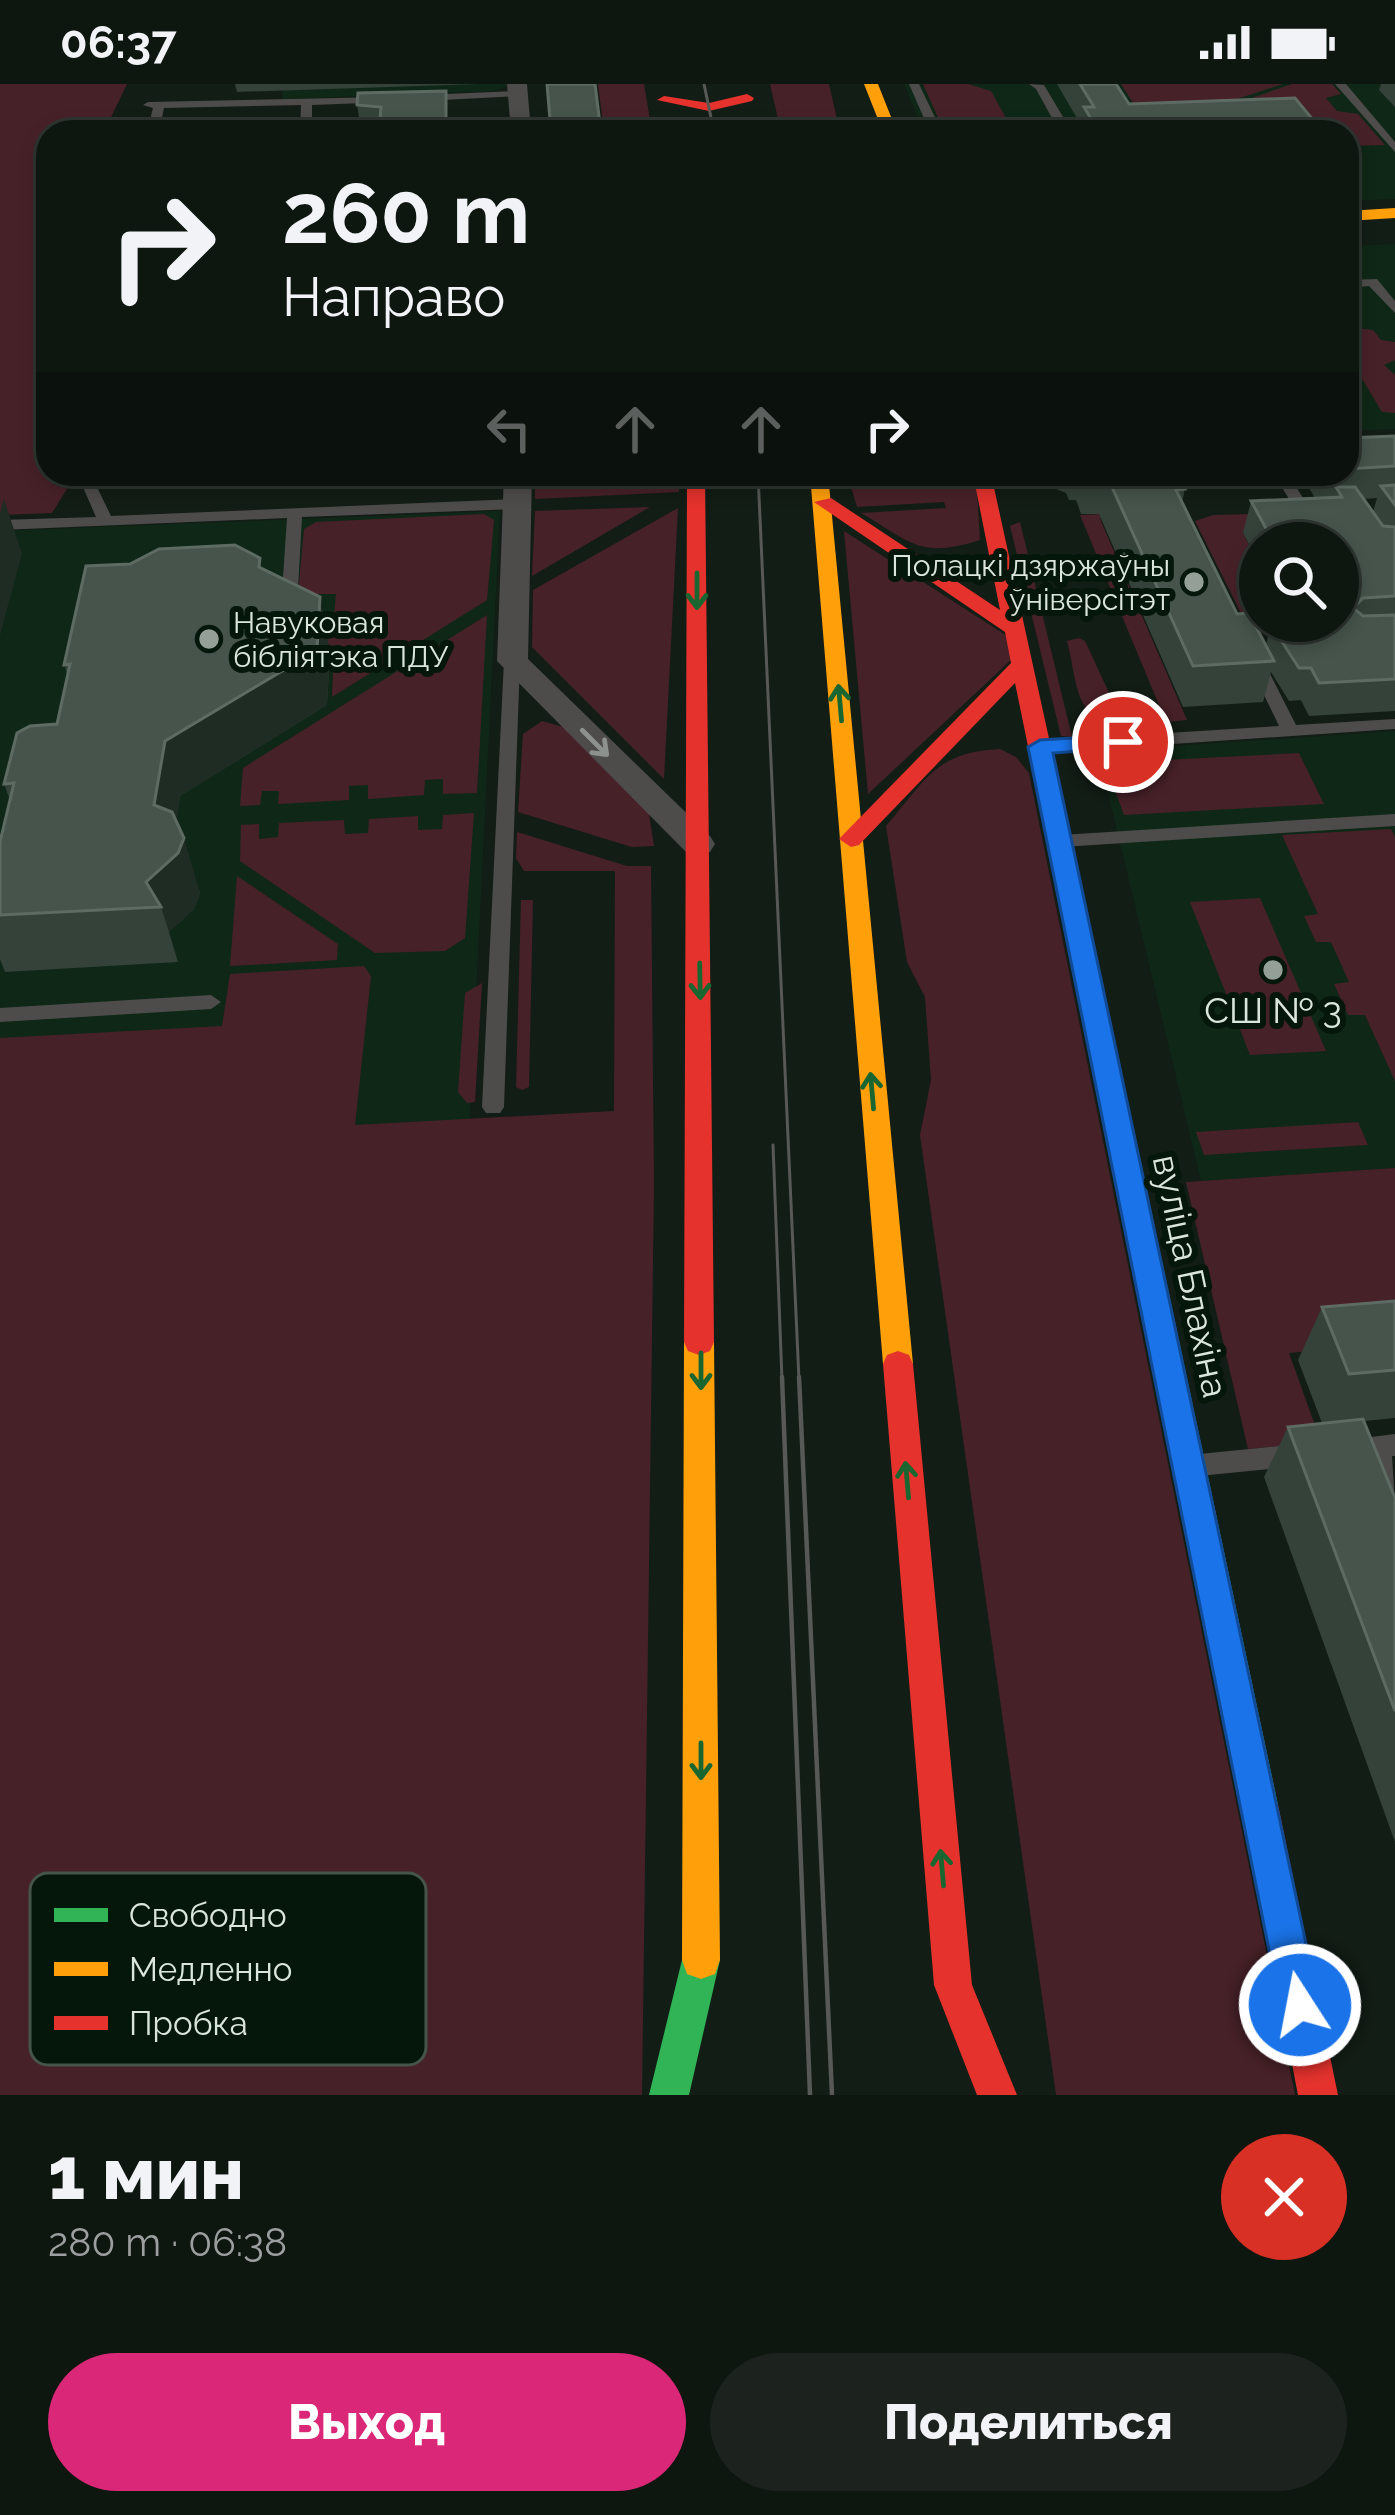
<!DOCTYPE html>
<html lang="ru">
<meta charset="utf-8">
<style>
:root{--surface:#0e1610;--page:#1c231e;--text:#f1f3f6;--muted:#9b9f9f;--line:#2e3530;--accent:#db2777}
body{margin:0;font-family:Raleway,sans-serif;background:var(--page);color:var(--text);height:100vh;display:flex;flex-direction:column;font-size:45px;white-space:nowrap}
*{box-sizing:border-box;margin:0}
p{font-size:39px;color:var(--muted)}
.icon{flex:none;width:66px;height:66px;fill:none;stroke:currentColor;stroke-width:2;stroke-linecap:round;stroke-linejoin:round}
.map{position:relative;height:2011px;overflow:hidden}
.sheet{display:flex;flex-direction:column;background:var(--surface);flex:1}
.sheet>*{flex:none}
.top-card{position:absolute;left:36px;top:36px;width:1323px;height:366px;border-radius:36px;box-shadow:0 6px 18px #0003,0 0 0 3px var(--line);background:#0e1610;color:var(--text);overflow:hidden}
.buttons{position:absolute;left:1239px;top:438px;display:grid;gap:24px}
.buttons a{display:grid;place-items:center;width:120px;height:120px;border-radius:50%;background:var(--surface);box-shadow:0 6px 18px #0003,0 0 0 3px var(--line);font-size:60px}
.pin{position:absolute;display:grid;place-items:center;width:102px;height:102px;color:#fff;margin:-51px;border:6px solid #fff;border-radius:50%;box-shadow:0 3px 12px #0007}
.me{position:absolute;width:132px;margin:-66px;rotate:349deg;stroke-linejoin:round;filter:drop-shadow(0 0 9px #0008)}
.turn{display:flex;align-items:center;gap:42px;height:252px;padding:0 48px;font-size:54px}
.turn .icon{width:156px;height:156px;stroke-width:2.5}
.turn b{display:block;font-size:84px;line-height:102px}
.lanes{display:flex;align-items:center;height:114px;padding:0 48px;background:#0003;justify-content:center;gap:60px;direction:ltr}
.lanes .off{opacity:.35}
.round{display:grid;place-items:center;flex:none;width:126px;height:126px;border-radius:63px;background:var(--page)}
.overview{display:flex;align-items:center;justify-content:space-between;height:204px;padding:0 48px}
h1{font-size:72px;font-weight:800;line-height:90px}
.action{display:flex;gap:24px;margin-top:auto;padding:24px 48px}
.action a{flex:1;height:138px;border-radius:72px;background:var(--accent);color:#fff;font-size:48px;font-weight:800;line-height:138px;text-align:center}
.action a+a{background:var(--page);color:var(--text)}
.status{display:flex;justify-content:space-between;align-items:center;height:84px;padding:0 60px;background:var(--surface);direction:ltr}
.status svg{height:33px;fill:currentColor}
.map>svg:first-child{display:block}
.built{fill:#0f2717}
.green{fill:#472128}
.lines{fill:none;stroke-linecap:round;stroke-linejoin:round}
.lane{fill:#4e4c4b;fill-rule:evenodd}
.street{fill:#4e4c4b;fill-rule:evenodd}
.fast{fill:#30b455;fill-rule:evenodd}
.slow{fill:#ff9f0a;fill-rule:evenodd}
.jam{fill:#e5322d;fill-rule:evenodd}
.tram-far1{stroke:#565956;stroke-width:3}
.tram{stroke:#565956;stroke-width:4.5}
.wall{fill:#344239;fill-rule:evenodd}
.shaded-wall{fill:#1f2c23}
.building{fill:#46544b;stroke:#5d6b62;stroke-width:3}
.oneway{stroke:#1a6630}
.oneway2{stroke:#8d918d}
.route{fill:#1a73e8;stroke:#114b97;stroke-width:3}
.poi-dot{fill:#94a097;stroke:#05170a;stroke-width:4.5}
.labels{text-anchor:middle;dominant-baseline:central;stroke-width:12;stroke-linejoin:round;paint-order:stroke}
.far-poi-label{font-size:30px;fill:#dae6dd;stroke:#05170a;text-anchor:end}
.poi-label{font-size:36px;fill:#dae6dd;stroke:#05170a}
.street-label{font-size:36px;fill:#dae6dd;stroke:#05170a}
.key{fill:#05170a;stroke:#455549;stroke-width:3}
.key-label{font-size:33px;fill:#dae6dd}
</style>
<div class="status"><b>06:37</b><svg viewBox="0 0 49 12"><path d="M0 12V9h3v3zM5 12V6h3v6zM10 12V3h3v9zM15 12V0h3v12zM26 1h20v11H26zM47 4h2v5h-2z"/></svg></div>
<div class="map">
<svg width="1395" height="2011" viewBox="0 0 1395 2011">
<rect width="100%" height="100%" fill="#121d15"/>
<path class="built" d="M283,0H509L510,1L493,7L282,15Z
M904,0H1395V115L1347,117V48H924Z
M1395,160V345L1347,347V162Z
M500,427L469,1051L0,1081V447Z
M1395,647V1084L1201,1097L1098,667Z"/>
<path class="green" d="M0,0H127L104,48H48V337L34,342L48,363V390H67L72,397L52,429L0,431Z
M598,0H644L652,48H604Z
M770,0H829L840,48H781Z
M923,0H968L991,7L1012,45L944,47Z
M1121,0H1283L1185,32L1144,36Z
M1292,0H1332L1341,10L1326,14L1337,27L1358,30L1385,61L1347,62V48H1292L1191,35Z
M1347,243L1373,246L1381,256L1395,258V276L1384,281L1395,291V329L1382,328L1361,293L1347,292Z
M535,390H678L679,408L535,415Z
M868,390H976L980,456C920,475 912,459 861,429L946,424L944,418L857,423L851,403L865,398Z
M650,423L532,492L535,427Z
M678,424L664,695L532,563L533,506Z
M1291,429L1300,445L1243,449L1260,483V535L1241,529L1195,437L1213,431Z
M484,430L494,436L487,516L332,613L334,566L298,548L301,534L334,532L336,510H298L304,445L316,438Z
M1103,430L1100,435L1187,636L1166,638L1080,431Z
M1020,438L1072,653L1061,652L1010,442Z
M844,447L1007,552L1012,575L868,710Z
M487,531L477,709L443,710V695L425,696L424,711L368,715V701L349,702V716L278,720L279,707H262L260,721L240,722L243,684Z
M1079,554L1085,557L1124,641C1073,639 1078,598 1067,557Z
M542,637L563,643L649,730L654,762L632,763L518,728L523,650Z
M1000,665L1016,673L1029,689L1295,2011H1056L920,1051L931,996L925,913L907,878L886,742C926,696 935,668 1000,665Z
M1299,669L1324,720L1124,731L1105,679Z
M474,729L465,854L445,867L375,869L240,777L241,741L259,740V755L278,753L279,739L344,736L345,750L368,749L369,735L418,732V746L442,745L443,731Z
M1391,745L1395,753V997L1365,931H1348L1334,900L1349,898L1331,858H1316L1304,832L1318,830L1282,751Z
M517,748L627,782H651L654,1102L642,2011H0V954L222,942L230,890L364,882L371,892L355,1041L614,1027L615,787H524L516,774Z
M237,792L338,860L337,876L230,882Z
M1260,814L1326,967L1250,971L1190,818Z
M521,816H533L529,1003L522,1006L516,1003Z
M482,899L475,1018L467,1019L458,1008L465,909Z
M1358,1038L1368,1061L1204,1071L1196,1048Z
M1395,1084V1259L1289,1269L1321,1358L1248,1365L1186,1098Z"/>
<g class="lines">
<path class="lane" d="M909,0H919L942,48H930Z
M1029,0L1044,1L1072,48H1051L1058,45L1036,5Z
M1335,0H1346L1395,58V68Z
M518,7L522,12L423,17L418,14L423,11Z
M386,13L390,14V18L312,21V48H300L301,21L164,24L159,48H147L153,24L143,21L148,18Z
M1377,195L1395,217V229L1369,202L1347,204V196Z
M83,390H97L96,401L111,432L517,415L525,420L517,425L302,433L297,523L289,528L281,523L287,434L0,446V436L96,433L82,401Z
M1274,390H1288L1308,422L1318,424V430H1298Z
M512,572L520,577L504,1023L500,1029H486L482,1023L504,577Z
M1260,581L1268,586L1296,641L1395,635V645L1040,669L1031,663L1040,657L1279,642L1252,586Z
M1395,730V742L1061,763L1052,757L1061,751Z
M211,911L221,918L211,925L0,938V924Z
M1395,1350V1372H1392L1395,1419L1386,1416L1368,1374L1348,1376L1339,1373L1336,1365L1339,1357Z
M1299,1360L1308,1363L1311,1371L1308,1379L1299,1382L1199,1392L1190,1389L1187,1381L1190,1373L1199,1370Z"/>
<path class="street" d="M507,0H527L531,48H511Z
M504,390H532L528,575L710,752L715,760L710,768H686L497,577Z"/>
<path class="fast" d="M1089,887L1102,896L1278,1721L1273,1734L1260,1739L1247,1734L1242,1721L1076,896Z
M701,1857L715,1862L720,1876L689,2011H649L682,1876L687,1862Z"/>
<path class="slow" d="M864,0H878L897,48H883Z
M1395,124V134L1347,137V127Z
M810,390H828L913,1280L909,1289L898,1293L887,1289L883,1280Z
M699,1245L710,1249L714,1258L720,1876L715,1890L701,1895L687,1890L682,1876L684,1258L688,1249Z"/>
<path class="jam" d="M747,10L754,14L752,17L709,27L657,16L664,12L709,19Z
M687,390H705L714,1258L710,1267L699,1271L688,1267L684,1258Z
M973,390H991L1102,896L1089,905L1076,896L1015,599L859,761L851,763L839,755L1011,579L1005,548L814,418L831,414L1000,526Z
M898,1267L909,1271L913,1280L972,1901L1017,2011H977L934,1901L883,1280L887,1271Z
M1260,1703L1273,1708L1278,1721L1338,2011H1298L1242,1721L1247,1708Z"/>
<path class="tram-far1" d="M704,0L714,48
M758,390L799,1296
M773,1061L782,1296"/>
<path class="tram" d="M782,1293L810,2011
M799,1293L832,2011"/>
</g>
<path class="wall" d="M235,0H479L237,8Z
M1057,0H1116L1129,20L1323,48H1080L1081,41Z
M1381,0H1395V23L1379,6Z
M448,19L380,35L359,34L357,21Z
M1395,352V627L1309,632L1301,616L1289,617L1271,588L1263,618L1183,623L1099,430H1081L1076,416H1069L1066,409L1021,390H1178L1185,405L1182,418L1237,530L1266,561L1272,537H1338V459H1260V481L1243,449L1251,417L1315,414L1301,390H1347V354ZM1377,414L1373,428L1364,415Z
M262,485L330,568L327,621L180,712L176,738L200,809L194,825L169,848L178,878L5,888L0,875V758L10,716L4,700L57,640L68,592L64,581Z
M1395,1217V1334L1364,1337L1395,1414V1758L1264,1393L1288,1343L1322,1339L1298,1276L1322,1223Z"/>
<path class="shaded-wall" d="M4,415L22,470L0,551V429Z
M320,513L330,568L327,621L180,712L171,776L184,754L200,809L194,825L169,848L161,823L146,798L154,721L165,657Z"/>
<path class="building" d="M547,0H595L601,48H551Z
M1080,0H1116L1129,20L1295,14L1323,48H1099L1084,23H1094Z
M446,7V48H379L381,23L357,21L358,9Z
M1395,352V382L1347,385V354Z
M1106,390H1178L1185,405L1176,406L1237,530L1249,529L1274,577L1193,582Z
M1395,401V421L1381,402Z
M1336,403H1355L1383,442L1395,443V512L1363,514L1353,524L1363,532L1395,531V595L1319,599L1311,584H1299L1275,547L1273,537H1338V459H1274L1251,417L1342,413Z
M235,461L260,474L259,483L320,513L317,566L165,657L154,721L172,728L184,754L178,769L146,798L161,823L0,831V758L14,699L4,700L17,649L30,642L57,640L70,580L64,581L86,482L130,480L159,465Z
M1395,1217V1286L1349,1290L1322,1223Z
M1363,1335L1395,1414V1627L1288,1343Z"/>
<defs><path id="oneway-shaft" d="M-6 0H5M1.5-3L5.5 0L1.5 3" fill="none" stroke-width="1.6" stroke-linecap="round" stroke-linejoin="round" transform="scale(3)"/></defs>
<g class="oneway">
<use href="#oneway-shaft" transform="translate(697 507) rotate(90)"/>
<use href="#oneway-shaft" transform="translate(840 619) rotate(-95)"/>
<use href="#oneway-shaft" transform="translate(700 897) rotate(89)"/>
<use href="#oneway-shaft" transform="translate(872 1007) rotate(-95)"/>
<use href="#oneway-shaft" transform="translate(701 1287) rotate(90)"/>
<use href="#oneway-shaft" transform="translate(907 1396) rotate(-95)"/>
<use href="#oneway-shaft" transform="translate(701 1677) rotate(90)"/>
<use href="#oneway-shaft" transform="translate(942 1784) rotate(-95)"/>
</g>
<use class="oneway2" href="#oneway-shaft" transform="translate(595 659) rotate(45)"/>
<path class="route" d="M1123,651L1131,653V663L1053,669L1319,1921L1314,1935L1300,1941L1286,1935L1280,1921L1028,663L1040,656Z"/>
<g class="poi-dot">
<circle cx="1194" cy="498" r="12"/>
<circle cx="209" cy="555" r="12"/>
<circle cx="1273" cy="886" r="12"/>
</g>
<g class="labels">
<g class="far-poi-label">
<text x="1170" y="481">Полацкі дзяржаўны<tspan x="1170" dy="34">ўніверсітэт</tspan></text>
<text x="233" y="538" text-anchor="start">Навуковая<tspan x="233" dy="34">бібліятэка ПДУ</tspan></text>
</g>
<g class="poi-label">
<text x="1273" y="926">СШ № 3</text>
</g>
<g class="street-label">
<text transform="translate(1191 1192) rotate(78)">вуліца Блахіна</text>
</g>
</g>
<rect x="30" y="1789" width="396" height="192" rx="18" class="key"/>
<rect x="54" y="1824" width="54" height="14" fill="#30b455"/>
<rect x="54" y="1878" width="54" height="14" fill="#ff9f0a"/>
<rect x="54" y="1932" width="54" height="14" fill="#e5322d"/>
<g class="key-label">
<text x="129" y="1843">Свободно</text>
<text x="129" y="1897">Медленно</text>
<text x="129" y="1951">Пробка</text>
</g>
</svg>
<div class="buttons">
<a><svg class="icon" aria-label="search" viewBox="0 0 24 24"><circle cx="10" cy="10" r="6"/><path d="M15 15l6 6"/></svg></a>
</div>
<div class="pin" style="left:1123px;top:658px;background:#d93025"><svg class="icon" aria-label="arrive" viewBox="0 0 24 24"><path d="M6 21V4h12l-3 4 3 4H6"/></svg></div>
<svg class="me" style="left:1300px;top:1921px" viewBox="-20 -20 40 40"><circle r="17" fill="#1a73e8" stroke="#fff" stroke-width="3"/><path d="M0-11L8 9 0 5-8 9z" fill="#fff"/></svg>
<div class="top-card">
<div class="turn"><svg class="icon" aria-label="right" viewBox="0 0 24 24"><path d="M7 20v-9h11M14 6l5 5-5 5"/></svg><div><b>260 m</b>Направо</div></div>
<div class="lanes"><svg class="icon off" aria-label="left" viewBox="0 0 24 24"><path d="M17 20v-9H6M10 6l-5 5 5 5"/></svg><svg class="icon off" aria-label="ahead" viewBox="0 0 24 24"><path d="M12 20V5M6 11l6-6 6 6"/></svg><svg class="icon off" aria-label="ahead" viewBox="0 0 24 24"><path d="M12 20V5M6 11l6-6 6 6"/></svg><svg class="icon" aria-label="right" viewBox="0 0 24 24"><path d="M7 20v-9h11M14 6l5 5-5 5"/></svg></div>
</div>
</div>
<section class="sheet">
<div class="overview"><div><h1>1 мин</h1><p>280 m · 06:38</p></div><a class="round" style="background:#d93025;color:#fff"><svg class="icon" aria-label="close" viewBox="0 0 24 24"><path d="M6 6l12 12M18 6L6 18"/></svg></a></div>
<div class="action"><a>Выход</a><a>Поделиться</a></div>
</section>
